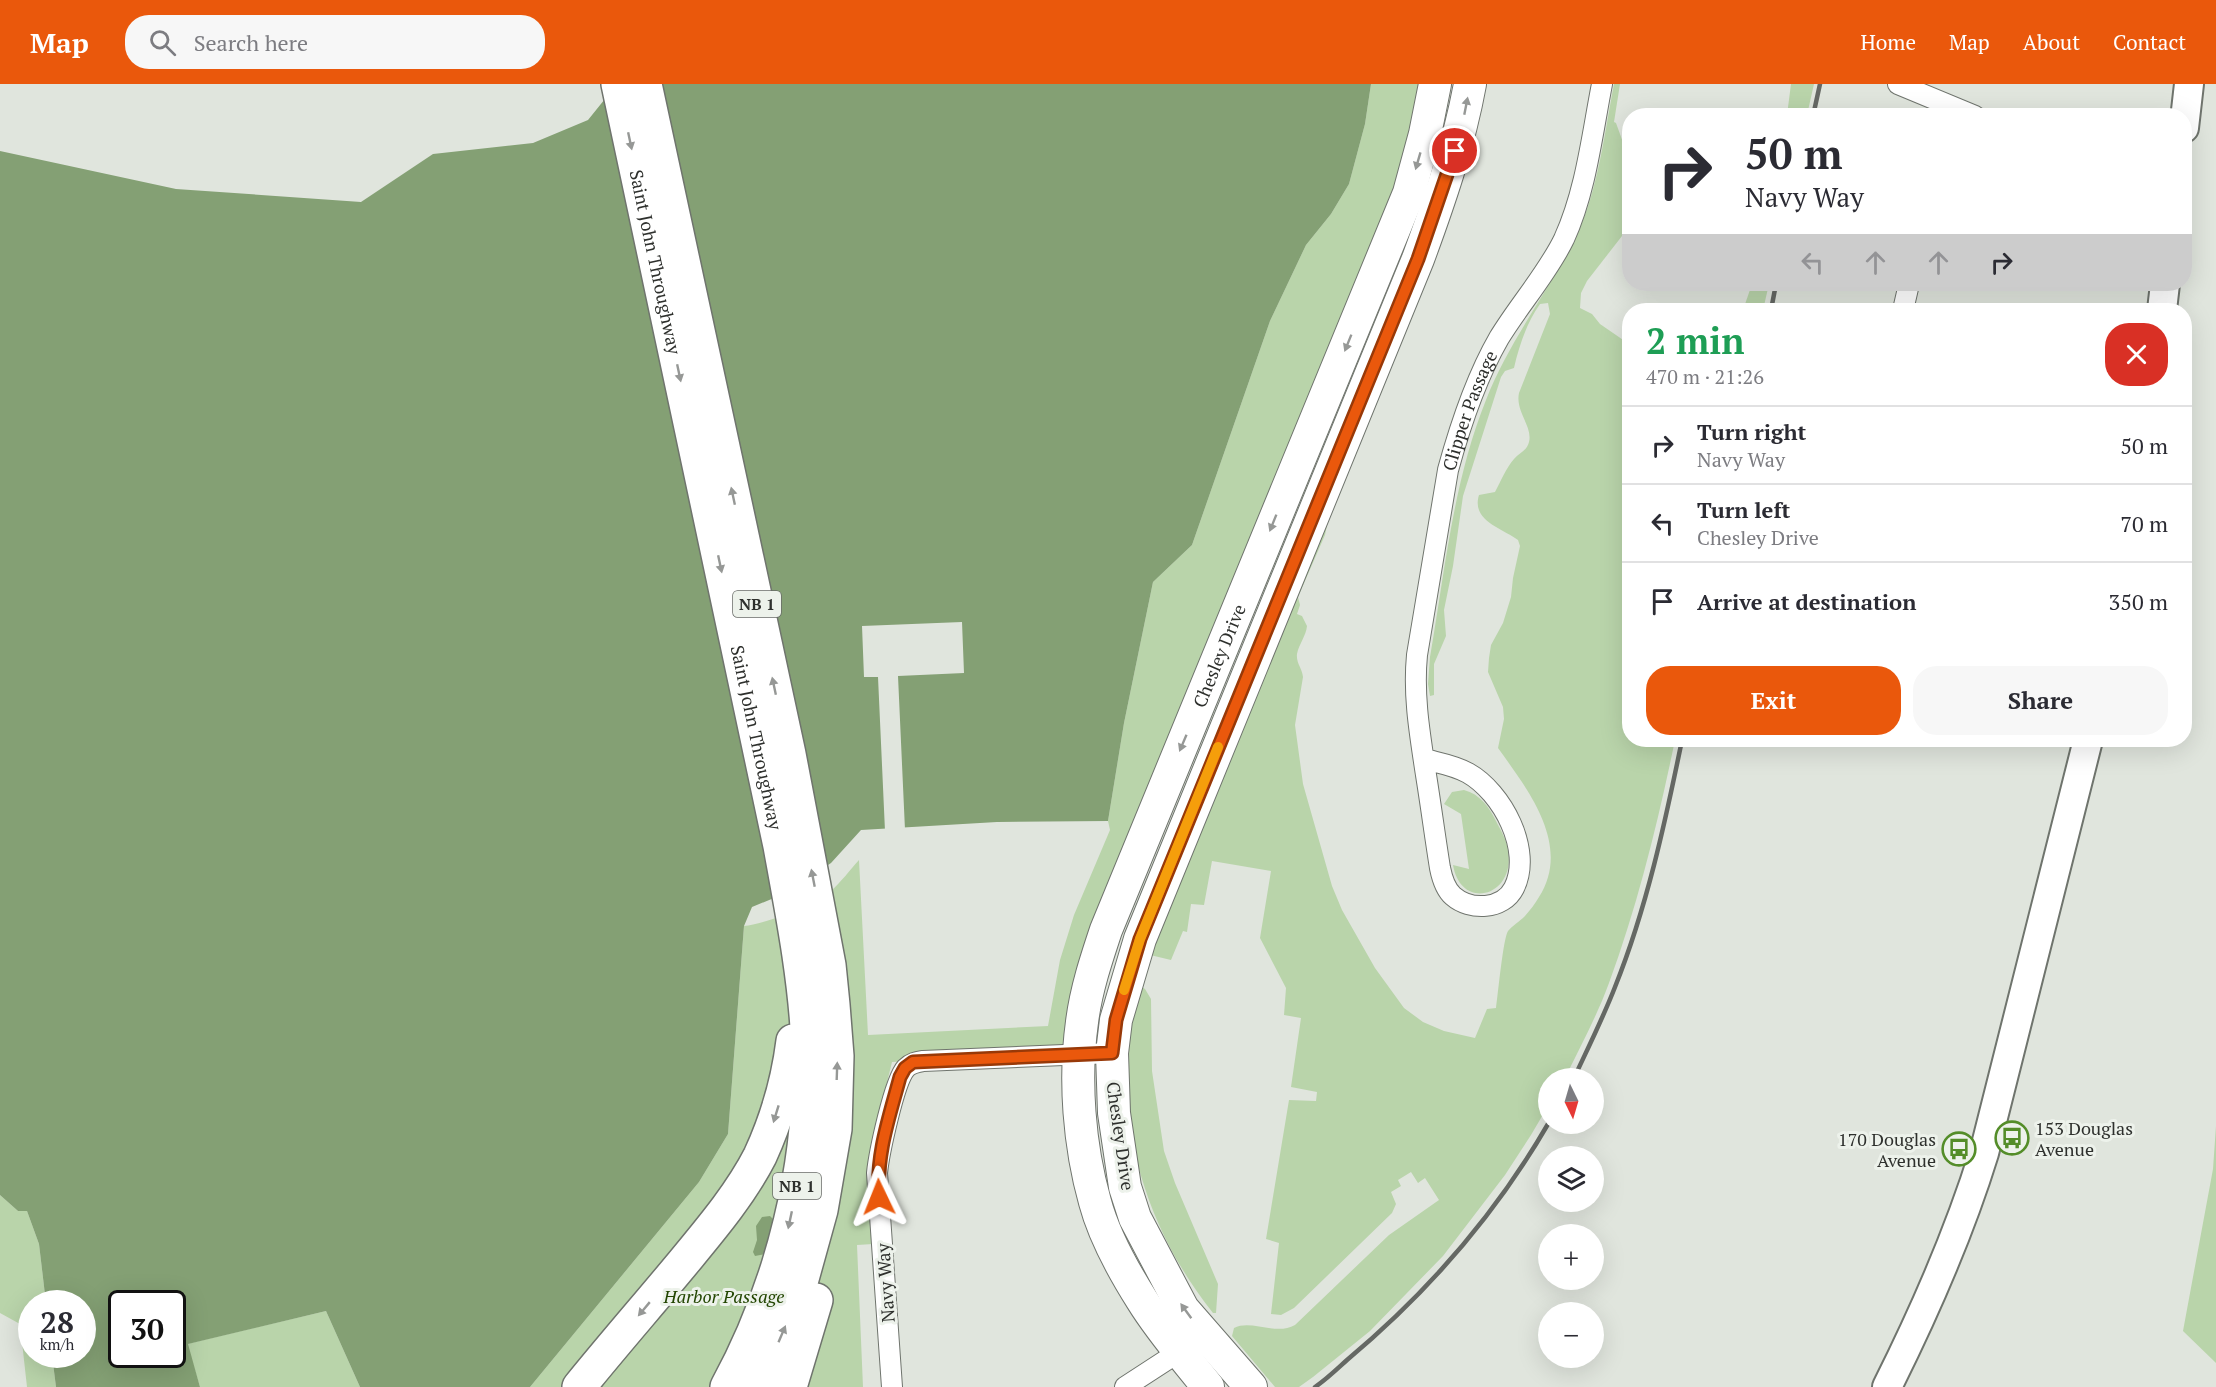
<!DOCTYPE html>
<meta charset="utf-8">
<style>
:root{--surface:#fff;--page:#f7f7f7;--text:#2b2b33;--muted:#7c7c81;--line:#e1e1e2;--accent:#ea580c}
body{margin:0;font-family:"PT Serif",serif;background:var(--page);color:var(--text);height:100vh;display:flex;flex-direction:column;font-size:22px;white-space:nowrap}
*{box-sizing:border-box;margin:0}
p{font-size:20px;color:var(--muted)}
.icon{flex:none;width:33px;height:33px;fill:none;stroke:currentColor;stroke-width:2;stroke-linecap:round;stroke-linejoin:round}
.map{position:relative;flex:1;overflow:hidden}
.side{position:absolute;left:1622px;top:219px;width:570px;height:444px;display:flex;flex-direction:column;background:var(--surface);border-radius:24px;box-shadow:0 6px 24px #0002}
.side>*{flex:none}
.hud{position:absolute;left:1622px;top:24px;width:570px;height:183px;border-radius:24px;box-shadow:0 6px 24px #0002;background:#fff;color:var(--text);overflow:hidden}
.needle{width:39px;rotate:175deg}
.buttons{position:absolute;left:1538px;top:984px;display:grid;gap:12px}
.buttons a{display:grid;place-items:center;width:66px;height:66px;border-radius:50%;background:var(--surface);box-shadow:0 6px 24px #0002;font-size:30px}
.speed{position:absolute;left:18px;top:1206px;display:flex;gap:12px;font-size:30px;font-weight:700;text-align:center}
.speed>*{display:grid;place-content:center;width:78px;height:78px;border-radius:50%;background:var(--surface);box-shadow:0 6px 24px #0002;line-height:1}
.speed small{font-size:15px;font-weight:400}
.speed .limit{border:3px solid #111;border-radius:9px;background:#fff;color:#111}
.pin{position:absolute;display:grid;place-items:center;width:51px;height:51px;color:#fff;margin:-26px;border:3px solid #fff;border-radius:50%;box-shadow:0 2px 6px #0007}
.me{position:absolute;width:66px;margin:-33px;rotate:358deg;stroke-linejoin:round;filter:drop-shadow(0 0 4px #0008)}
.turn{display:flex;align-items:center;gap:21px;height:126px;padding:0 24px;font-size:27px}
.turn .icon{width:78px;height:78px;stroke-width:2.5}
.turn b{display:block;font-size:42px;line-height:51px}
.lanes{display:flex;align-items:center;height:57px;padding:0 24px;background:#0003;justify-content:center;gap:30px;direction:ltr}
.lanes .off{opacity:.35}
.round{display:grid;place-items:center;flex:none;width:63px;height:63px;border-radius:24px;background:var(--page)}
.overview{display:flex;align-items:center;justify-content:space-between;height:102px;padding:0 24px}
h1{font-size:36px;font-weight:700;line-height:45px;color:#1e9e55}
.button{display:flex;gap:12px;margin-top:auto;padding:12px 24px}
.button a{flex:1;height:69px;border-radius:24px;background:var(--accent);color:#fff;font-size:24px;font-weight:700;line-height:69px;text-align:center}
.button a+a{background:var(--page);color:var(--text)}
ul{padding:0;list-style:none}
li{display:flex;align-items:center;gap:18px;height:78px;padding:0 24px;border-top:2px solid var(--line)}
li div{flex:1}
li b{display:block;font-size:22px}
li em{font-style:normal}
header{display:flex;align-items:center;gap:36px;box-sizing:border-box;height:84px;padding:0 30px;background:var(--accent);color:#fff}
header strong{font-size:28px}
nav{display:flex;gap:33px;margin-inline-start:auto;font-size:21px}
.search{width:420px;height:54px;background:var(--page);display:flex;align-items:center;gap:15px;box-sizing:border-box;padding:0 21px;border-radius:24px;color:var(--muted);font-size:22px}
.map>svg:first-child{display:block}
.green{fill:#b9d4aa}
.water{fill:#84a074;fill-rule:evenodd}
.pier{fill:#e0e5dd}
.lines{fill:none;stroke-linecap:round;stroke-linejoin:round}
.street-casing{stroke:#6f746d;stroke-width:22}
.secondary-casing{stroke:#6f746d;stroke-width:32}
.primary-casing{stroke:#6f746d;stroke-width:34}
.highway-casing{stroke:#6f746d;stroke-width:36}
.street{stroke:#fff;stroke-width:20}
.secondary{stroke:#fff;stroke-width:28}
.primary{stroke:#fff;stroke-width:32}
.highway{stroke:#fff;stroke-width:33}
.rail{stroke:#656864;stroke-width:4.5}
.oneway{fill:#969896}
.route-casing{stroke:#983908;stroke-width:15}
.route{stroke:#ea580c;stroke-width:10}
.slow{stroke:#f59e0b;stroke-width:10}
.labels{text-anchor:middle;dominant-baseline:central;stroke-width:6;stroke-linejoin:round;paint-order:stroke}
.shield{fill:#edf2eb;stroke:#676a66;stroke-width:1.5}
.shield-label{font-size:16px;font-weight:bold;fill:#2e302d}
.street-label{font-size:18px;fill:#2e302d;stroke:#edf2eb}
.poi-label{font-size:18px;fill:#2e302d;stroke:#edf2eb;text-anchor:start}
.park-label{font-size:18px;font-style:italic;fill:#234602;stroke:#edf2eb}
</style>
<header>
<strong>Map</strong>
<div class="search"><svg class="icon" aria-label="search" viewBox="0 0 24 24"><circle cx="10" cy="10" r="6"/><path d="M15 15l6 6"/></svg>Search here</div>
<nav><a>Home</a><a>Map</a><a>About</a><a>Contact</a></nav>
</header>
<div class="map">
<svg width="2216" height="1303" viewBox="0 0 2216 1303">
<rect width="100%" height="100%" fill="#e0e5dd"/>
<path class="green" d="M1371,0H1435L1226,553L1078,970L892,978L868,1076L873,1160L857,1161L863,1303H530L699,1098L728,1050L744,842C766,840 814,821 831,807C841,798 850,786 859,776L868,951L1048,942L1060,876L1074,831L1110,746L1108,737L1124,639L1153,498L1192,461L1270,237L1306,161L1331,130L1349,100L1365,40Z
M1614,0H1620L1614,38L1616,39L1629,75V143L1587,197L1581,209L1580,224L1592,230L1600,240L1629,260V656H1675C1658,738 1638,820 1609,899C1597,932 1580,963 1565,994H1548V1022L1531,1051L1505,1091L1443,1172L1370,1247L1313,1293L1299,1303H1275L1232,1252L1234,1244C1251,1235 1276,1252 1295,1241L1389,1151L1439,1116L1425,1094L1418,1099L1411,1088L1398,1096L1401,1102L1391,1108L1396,1120L1392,1129L1294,1224L1281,1231L1271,1230L1279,1159L1266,1155L1289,1016L1316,1017L1317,1008L1291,1003L1301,934L1284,931L1286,904L1260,854L1271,787L1212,777L1204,821L1191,820L1187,848L1183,847L1171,876L1146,870L1330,427L1325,451L1298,513L1300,521L1297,530L1302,532L1307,542C1306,552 1299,560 1297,570C1296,579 1302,584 1303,593L1295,641L1303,700L1332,802L1342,826L1375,884L1404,924L1423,938L1444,947L1475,954L1487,925L1496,924C1498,911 1503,855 1508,847C1512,842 1520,837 1525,832C1530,826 1535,820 1539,813C1572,761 1528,706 1498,664L1504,635L1503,623L1488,588L1489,574L1491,561L1503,539L1511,513L1513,494L1520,462L1518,456C1502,444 1471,437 1479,411L1495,408C1501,397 1506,384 1514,375C1519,369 1527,367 1529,358C1533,342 1515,328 1519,309L1550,230L1548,219L1540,220C1527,238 1519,262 1514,284L1505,287L1501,293L1463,412L1453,482L1444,526L1446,552L1434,580V611L1430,612L1428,600L1430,573C1445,487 1453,398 1486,316C1509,257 1549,207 1577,150C1598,107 1605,46 1614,0Z
M1791,0H1814L1807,31H1787Z
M1752,200H1769L1763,226H1743Z
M1464,706C1480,710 1489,723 1496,737C1501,747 1507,756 1508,767C1516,812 1461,828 1453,781L1469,785L1461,730L1444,720L1452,708Z
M1137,899L1145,905L1151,915L1152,987L1164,1067L1175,1099L1218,1200L1216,1229H1213C1155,1156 1124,1070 1126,976C1127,951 1134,924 1137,899Z
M2216,1042V1279L2183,1247L2213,1085Z
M0,1111L18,1127H27L39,1160L46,1219L32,1220V1270L52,1271L56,1303H27L20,1240L0,1229Z
M326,1227L360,1303H200L187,1260Z"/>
<path class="water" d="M617,0H1371L1365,40L1349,100L1331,130L1306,161L1270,237L1192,461L1153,498L1124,639L1108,737L997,738L861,746L831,779L786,809L752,823L744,842L728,1050L699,1098L530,1303H360L326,1227L188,1260L200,1303H56L52,1271L82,1270V1220L46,1219L39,1160L27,1127H18L0,1111V67L176,105L361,118L433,70L533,59L588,36ZM122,1220H172V1270H122Z
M770,1132L776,1138L765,1170L755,1172L753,1168L757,1156L756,1142L762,1133Z"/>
<path class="pier" d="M962,538L964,589L898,592L905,746L885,747L878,593H864L862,542Z"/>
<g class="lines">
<g class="street-casing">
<g id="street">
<path d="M1898,0L1975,32"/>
<path d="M1903,226L1909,200"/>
<path id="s1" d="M1424,675C1439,679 1454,681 1468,689C1502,708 1533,766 1514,804C1503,826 1470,827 1453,812C1445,805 1442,794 1440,784C1435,753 1431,722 1426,691C1420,651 1413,612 1417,571L1448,386C1460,342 1476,294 1499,254C1519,221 1547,190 1564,155C1586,107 1592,51 1602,0"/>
<path d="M892,1303L877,1089C879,1070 894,997 906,984C911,979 916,978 923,977L1112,969"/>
<path d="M1125,1303L1188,1262"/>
</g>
</g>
<g class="secondary-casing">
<path id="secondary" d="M2184,44L2189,0
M2162,226L2165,200
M1887,1303C1925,1227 1959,1150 1984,1069L2088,656"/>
</g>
<g class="primary-casing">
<g id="primary">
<path id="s2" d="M1208,1303C1186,1275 1161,1247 1142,1216C1123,1186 1104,1152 1095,1118C1079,1061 1074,996 1082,938C1086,906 1096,876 1106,846L1409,109L1425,50L1435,0"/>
<path d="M1251,1303L1183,1225L1135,1134L1125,1103L1114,1029L1112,969L1116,936L1140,855L1418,175C1439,118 1459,60 1470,0"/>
</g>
</g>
<g class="highway-casing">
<g id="highway">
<path id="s3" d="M618,0L780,762C792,828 805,893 808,960C814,1076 782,1202 727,1303"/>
<path d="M645,0L789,670L829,881L833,921L837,972L835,1045L821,1126L800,1202L786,1242L758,1303"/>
<path d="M579,1303C613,1261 648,1221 682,1180C710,1146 740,1111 760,1072C777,1035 788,997 793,957"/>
<path d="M790,1303L816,1216"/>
</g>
</g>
<use href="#street" class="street"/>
<use href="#secondary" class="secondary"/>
<use href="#primary" class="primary"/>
<use href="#highway" class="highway"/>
<path class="rail" d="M1813,32L1820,0
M1771,226L1776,200
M1574,994C1588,964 1603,934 1615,903C1647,823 1665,739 1682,656
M1315,1303C1327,1295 1337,1285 1347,1276C1427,1209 1496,1130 1548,1040"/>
</g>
<defs><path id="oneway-solid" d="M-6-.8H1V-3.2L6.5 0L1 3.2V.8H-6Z" transform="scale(1.5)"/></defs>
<g class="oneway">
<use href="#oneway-solid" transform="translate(1466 22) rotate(-79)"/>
<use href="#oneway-solid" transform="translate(630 57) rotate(78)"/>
<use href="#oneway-solid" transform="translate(1418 77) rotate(106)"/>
<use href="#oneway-solid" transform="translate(1348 259) rotate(112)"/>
<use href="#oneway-solid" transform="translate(679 289) rotate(78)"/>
<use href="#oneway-solid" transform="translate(733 412) rotate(-102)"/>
<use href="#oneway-solid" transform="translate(1273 439) rotate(112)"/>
<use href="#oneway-solid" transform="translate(720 480) rotate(78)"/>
<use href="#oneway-solid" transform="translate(774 602) rotate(-102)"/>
<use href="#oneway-solid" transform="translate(1183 659) rotate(113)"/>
<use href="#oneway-solid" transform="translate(813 794) rotate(-101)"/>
<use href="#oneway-solid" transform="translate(837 987) rotate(-88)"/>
<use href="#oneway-solid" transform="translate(776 1030) rotate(107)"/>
<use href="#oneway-solid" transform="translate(790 1136) rotate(102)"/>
<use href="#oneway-solid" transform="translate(644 1225) rotate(130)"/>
<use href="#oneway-solid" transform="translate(1186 1227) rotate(-126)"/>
<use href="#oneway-solid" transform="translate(782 1250) rotate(-67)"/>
</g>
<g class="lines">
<g class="route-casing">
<path id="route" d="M879,1113C876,1070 889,1034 900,993L905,984L913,978L1112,969L1116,936L1140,855L1418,175L1455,67"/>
</g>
<use href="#route" class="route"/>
<path class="slow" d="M1124,906L1140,855L1218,663"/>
</g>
<defs>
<g id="bus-ring" transform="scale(1.725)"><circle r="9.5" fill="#edf2eb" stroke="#548d29" stroke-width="1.5"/><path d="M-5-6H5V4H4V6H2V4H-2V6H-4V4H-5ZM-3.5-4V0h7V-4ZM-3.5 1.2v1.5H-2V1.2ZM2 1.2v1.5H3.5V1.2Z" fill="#548d29"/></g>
</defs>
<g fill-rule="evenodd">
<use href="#bus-ring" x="2012" y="1054"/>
<use href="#bus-ring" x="1959" y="1065"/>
</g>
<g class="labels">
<g class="shield">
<rect x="733" y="507" width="48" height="26" rx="4.5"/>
<rect x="773" y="1089" width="48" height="26" rx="4.5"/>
</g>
<g class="shield-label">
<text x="757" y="520">NB 1</text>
<text x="797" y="1102">NB 1</text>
</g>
<g class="street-label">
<text stroke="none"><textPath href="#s3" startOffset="182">Saint John Throughway</textPath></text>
<text stroke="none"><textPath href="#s1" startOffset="747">Clipper Passage</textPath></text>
<text stroke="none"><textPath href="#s2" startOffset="792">Chesley Drive</textPath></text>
<text stroke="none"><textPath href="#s3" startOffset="668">Saint John Throughway</textPath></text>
<text transform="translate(1121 1052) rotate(82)">Chesley Drive</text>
<text transform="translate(885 1199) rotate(-94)">Navy Way</text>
</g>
<g class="poi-label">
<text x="2035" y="1044">153 Douglas<tspan x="2035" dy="21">Avenue</tspan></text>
<text x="1936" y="1055" text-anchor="end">170 Douglas<tspan x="1936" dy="21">Avenue</tspan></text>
</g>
<g class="park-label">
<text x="724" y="1212">Harbor Passage</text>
</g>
</g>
</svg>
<div class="buttons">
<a><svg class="needle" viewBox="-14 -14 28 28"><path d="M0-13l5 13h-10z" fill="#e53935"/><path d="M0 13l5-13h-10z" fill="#7c7c81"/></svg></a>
<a><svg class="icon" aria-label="layers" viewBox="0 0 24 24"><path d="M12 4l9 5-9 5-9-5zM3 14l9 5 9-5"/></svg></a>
<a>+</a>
<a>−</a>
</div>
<div class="speed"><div>28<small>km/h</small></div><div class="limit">30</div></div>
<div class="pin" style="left:1455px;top:67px;background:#d93025"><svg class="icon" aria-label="arrive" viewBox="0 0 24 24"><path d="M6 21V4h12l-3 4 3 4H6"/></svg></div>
<svg class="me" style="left:879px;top:1113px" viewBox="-20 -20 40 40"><path d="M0-17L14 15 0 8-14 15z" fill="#ea580c" stroke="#fff" stroke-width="4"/></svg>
<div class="hud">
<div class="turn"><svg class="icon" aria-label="right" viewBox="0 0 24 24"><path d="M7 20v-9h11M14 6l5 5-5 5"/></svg><div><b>50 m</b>Navy Way</div></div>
<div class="lanes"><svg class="icon off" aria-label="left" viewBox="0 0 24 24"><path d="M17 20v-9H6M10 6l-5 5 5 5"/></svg><svg class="icon off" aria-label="ahead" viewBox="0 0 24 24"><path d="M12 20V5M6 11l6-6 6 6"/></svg><svg class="icon off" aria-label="ahead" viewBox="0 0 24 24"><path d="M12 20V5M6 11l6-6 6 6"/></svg><svg class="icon" aria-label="right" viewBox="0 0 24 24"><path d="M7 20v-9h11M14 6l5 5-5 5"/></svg></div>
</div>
<section class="side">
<div class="overview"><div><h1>2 min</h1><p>470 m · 21:26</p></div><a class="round" style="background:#d93025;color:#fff"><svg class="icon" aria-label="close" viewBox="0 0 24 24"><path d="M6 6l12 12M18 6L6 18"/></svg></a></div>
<ul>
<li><svg class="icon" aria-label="right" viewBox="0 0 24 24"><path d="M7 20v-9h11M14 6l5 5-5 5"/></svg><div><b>Turn right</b><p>Navy Way</p></div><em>50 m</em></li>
<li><svg class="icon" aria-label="left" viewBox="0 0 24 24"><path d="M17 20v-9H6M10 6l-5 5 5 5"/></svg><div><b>Turn left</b><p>Chesley Drive</p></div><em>70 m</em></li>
<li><svg class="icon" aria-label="arrive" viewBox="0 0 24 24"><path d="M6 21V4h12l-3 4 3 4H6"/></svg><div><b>Arrive at destination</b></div><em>350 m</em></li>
</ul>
<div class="button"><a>Exit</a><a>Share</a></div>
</section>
</div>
